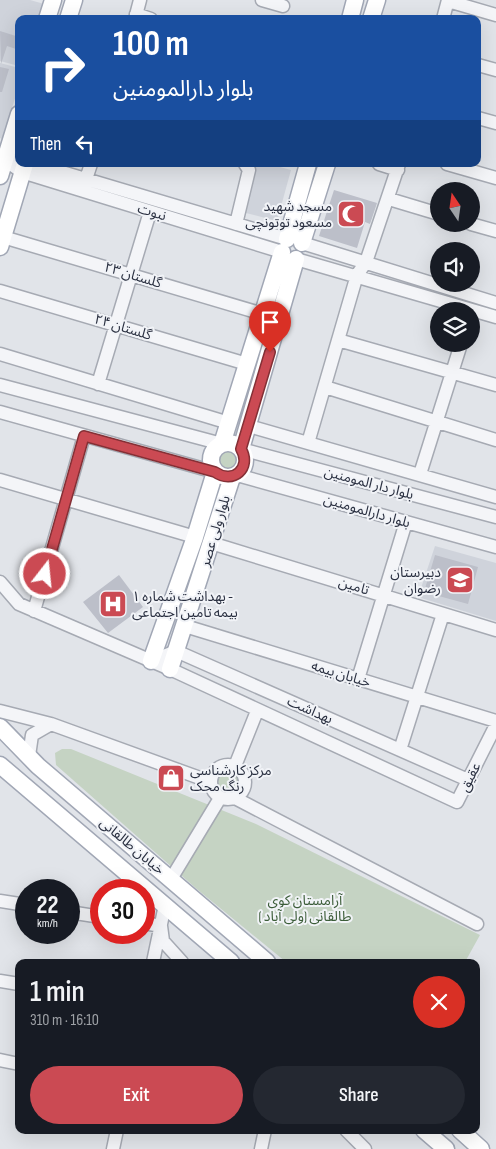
<!DOCTYPE html>
<meta charset="utf-8">
<style>
:root{--surface:#171b24;--page:#242831;--text:#f1f3f6;--muted:#9ea1a6;--accent:#cb4a53}
body{margin:0;font-family:"Sofia Sans Condensed","Noto Sans Arabic",sans-serif;background:var(--page);color:var(--text);height:100vh;display:flex;flex-direction:column;font-size:19px;white-space:nowrap}
*{box-sizing:border-box;margin:0}
p{font-size:16px;color:var(--muted)}
.icon{flex:none;width:28px;height:28px;fill:none;stroke:currentColor;stroke-width:2;stroke-linecap:round;stroke-linejoin:round}
.map{position:relative;flex:1;overflow:hidden}
.sheet{position:absolute;left:15px;top:959px;width:465px;height:175px;display:flex;flex-direction:column;background:var(--surface);border-radius:10px;box-shadow:0 5px 20px #0002}
.sheet>*{flex:none}
.guide{position:absolute;left:15px;top:15px;width:466px;height:152px;border-radius:10px;box-shadow:0 5px 20px #0002;background:#1a4fa0;color:#fff;overflow:hidden}
.needle{width:32px;rotate:347deg}
.tools{position:absolute;left:430px;top:182px;display:grid;gap:10px}
.tools a{display:grid;place-items:center;width:50px;height:50px;border-radius:50%;background:var(--surface);box-shadow:0 5px 20px #0002;font-size:25px}
.speed{position:absolute;left:15px;top:879px;display:flex;gap:10px;font-size:25px;font-weight:700;text-align:center}
.speed>*{display:grid;place-content:center;width:65px;height:65px;border-radius:50%;background:var(--surface);box-shadow:0 5px 20px #0002;line-height:1}
.speed small{font-size:12px;font-weight:400}
.speed .limit{border:8px solid #d22;background:#fff;color:#111}
.pin{position:absolute;display:grid;place-items:center;width:42px;height:42px;color:#fff;margin:-51px -21px;border-radius:50% 50% 50% 0;rotate:-45deg;box-shadow:0 0 5px #0007}
.pin .icon{rotate:45deg}
.me{position:absolute;width:55px;margin:-28px;rotate:16deg;stroke-linejoin:round;filter:drop-shadow(0 0 4px #0008)}
.turn{display:flex;align-items:center;gap:18px;height:105px;padding:0 15px;font-size:22px}
.turn .icon{width:65px;height:65px;stroke-width:2.5}
.turn b{display:block;font-size:35px;line-height:42px}
.then{display:flex;align-items:center;height:48px;padding:0 15px;background:#0003;gap:10px;font-size:19px}
.round{display:grid;place-items:center;flex:none;width:52px;height:52px;border-radius:26px;background:var(--page)}
.summary{display:flex;align-items:center;justify-content:space-between;height:85px;padding:0 15px}
h1{font-size:30px;font-weight:600;line-height:38px}
.cta{display:flex;gap:10px;margin-top:auto;padding:10px 15px}
.cta a{flex:1;height:58px;border-radius:30px;background:var(--accent);color:#fff;font-size:20px;font-weight:600;line-height:58px;text-align:center}
.cta a+a{background:var(--page);color:var(--text)}
.map>svg:first-child{display:block}
.built{fill:#cfd3db}
.green{fill:#c5d3c3}
.building{fill:#bcbfc9}
.lines{fill:none;stroke-linecap:round;stroke-linejoin:round}
.minor-casing{stroke:#a6aab3;stroke-width:15}
.major-casing{stroke:#a1a7b5;stroke-width:19}
.minor{stroke:#f4f5f8;stroke-width:12}
.major{stroke:#fff;stroke-width:16}
.route-casing{stroke:#843036;stroke-width:12}
.route{stroke:#cb4a53;stroke-width:9}
.labels{text-anchor:middle;dominant-baseline:central;stroke-width:4;stroke-linejoin:round;paint-order:stroke}
.poi-label{font-size:14px;fill:#2a3041;stroke:#f1f3f7;text-anchor:end}
.street-label{font-size:14px;fill:#2a3041;stroke:#f1f3f7}
.park-label{font-size:14px;fill:#3b5c38;stroke:#f1f3f7}
</style>
<div class="map">
<svg width="496" height="1149" viewBox="0 0 496 1149">
<rect width="100%" height="100%" fill="#e1e4e9"/>
<path class="built" d="M0,0H30L44,4L39,19H19V66L0,61Z
M0,63L19,68V86L2,139L0,138Z
M256,164H269L291,170L277,221L242,212Z
M435,546L496,563V621L418,597Z"/>
<path class="green" d="M215 460a13 13 0 1 1 26 0a13 13 0 1 1-26 0Z
M62,749H71L256,824L480,935L465,962H286L198,890L56,765L55,753Z
M213 782a15 15 0 1 1 30 0a15 15 0 1 1-30 0Z"/>
<path class="building" d="M0,31L19,37V50L7,46L1,64Z
M0,67L9,69L2,92H0Z
M334,190L377,203L370,224L365,222L357,248L319,236Z
M435,555L478,567L468,604L424,592Z
M119,575L143,607L108,633L83,602Z"/>
<g class="lines">
<g class="minor-casing">
<path id="minor" d="M262,0L283,6
M448,1L496,15
M136,14L151,19
M135,19L140,0
M443,19L448,0
M478,65L496,70
M478,118L496,123
M19,161L5,160L22,172L282,252
M35,164L287,239
M379,164L398,170
M447,164L496,178
M84,185L91,164
M389,199L439,214
M236,224L249,170L245,164
M471,224L496,231
M3,237L263,314
M302,243L496,303
M296,259L496,317
M0,291L247,364
M338,340L496,385
M0,354L229,423
M98,384L150,212
M0,385L222,444
M325,387L496,440
M0,412L215,472
M249,426L496,497
M308,443L357,275L366,262L399,164
M241,449L496,517
M420,474L461,344
M237,475L496,547
M0,480L195,537
M211,543L496,630
M0,582L19,604L170,669L457,802L496,725
M34,611L84,436
M185,626L496,721
M151,661L176,651L468,780
M358,679L406,522
M0,711L51,724L211,782
M400,750L443,614
M29,756L32,735L51,724
M211 782a17 17 0 1 1 34 0a17 17 0 1 1-34 0Z
M235,766L257,711
M235,798L477,924
M171,879L220,798
M0,901L26,905
M69,912L101,917
M144,923L161,926L163,941L182,962
M153,962L165,905
M0,981L19,984
M0,1060L19,1064
M346,1130L365,1149
M113,1149L117,1130
M261,1149L265,1130"/>
</g>
<g class="major-casing">
<path id="major" d="M47,19L53,0
M68,19L74,0
M350,19L355,0
M371,19L377,0
M0,176L19,114
M287,239L308,164
M302,243L327,164
M0,247L25,164
M211 460a17 17 0 1 1 34 0a17 17 0 1 1-34 0Z
M222,444L282,252
M241,449L296,259
M151,661L195,537L215,472
M170,669L232,477
M0,727L38,766L267,962
M0,765L231,962
M424,1130L446,1149
M460,1130L481,1149"/>
</g>
<use href="#minor" class="minor"/>
<use href="#major" class="major"/>
</g>
<g class="lines">
<g class="route-casing">
<path id="route" d="M45,574L84,436L215,472C233,485 252,468 241,449L270,352"/>
</g>
<use href="#route" class="route"/>
</g>
<defs>
<g id="mosque-square" transform="scale(1.4375)"><rect x="-9" y="-9" width="18" height="18" rx="4" fill="#cb4a53" stroke="#f1f3f7"/><path d="M3.5-4.9A6 6 0 1 0 3.5 4.9A5 5 0 1 1 3.5-4.9Z" fill="#fff"/></g>
<g id="school-square" transform="scale(1.4375)"><rect x="-9" y="-9" width="18" height="18" rx="4" fill="#cb4a53" stroke="#f1f3f7"/><path d="M0-5L7-2L0 1L-7-2ZM-4 1L0 2.5L4 1V4Q0 6-4 4Z" fill="#fff"/></g>
<g id="hospital-square" transform="scale(1.4375)"><rect x="-9" y="-9" width="18" height="18" rx="4" fill="#cb4a53" stroke="#f1f3f7"/><path d="M-5-5h3v3.5h4V-5h3V5h-3V1.5h-4V5h-3Z" fill="#fff"/></g>
<g id="shop-square" transform="scale(1.4375)"><rect x="-9" y="-9" width="18" height="18" rx="4" fill="#cb4a53" stroke="#f1f3f7"/><path d="M-5-2.5h2.3a2.7 3.5 0 0 1 5.4 0H5L5.5 6h-11ZM-1.5-2.5h3a1.5 2.3 0 0 0-3 0Z" fill="#fff"/></g>
</defs>
<g fill-rule="evenodd">
<use href="#mosque-square" x="351" y="214"/>
<use href="#school-square" x="460" y="580"/>
<use href="#hospital-square" x="113" y="604"/>
<use href="#shop-square" x="171" y="778"/>
</g>
<g class="labels">
<g class="poi-label">
<text x="332" y="206">مسجد شهید<tspan x="332" dy="16">مسعود توتونچی</tspan></text>
<text x="441" y="572">دبیرستان<tspan x="441" dy="16">رضوان</tspan></text>
<text x="132" y="596" text-anchor="start">بهداشت شماره ۱ -<tspan x="132" dy="16">بیمه تامین اجتماعی</tspan></text>
<text x="190" y="770" text-anchor="start">مرکز کارشناسی<tspan x="190" dy="16">رنگ محک</tspan></text>
</g>
<g class="street-label">
<text transform="translate(152 212) rotate(17)">نبوت</text>
<text transform="translate(133 275) rotate(17)">گلستان ۲۳</text>
<text transform="translate(123 327) rotate(17)">گلستان ۲۴</text>
<text transform="translate(369 483) rotate(15)">بلوار دار المومنین</text>
<text transform="translate(367 511) rotate(16)">بلوار دارالمومنین</text>
<text transform="translate(215 531) rotate(-73)">بلوار ولی عصر</text>
<text transform="translate(354 586) rotate(17)">تامین</text>
<text transform="translate(341 674) rotate(17)">خیابان بیمه</text>
<text transform="translate(310 710) rotate(24)">بهداشت</text>
<text transform="translate(470 777) rotate(-63)">عقیق</text>
<text transform="translate(132 846) rotate(40)">خیابان طالقانی</text>
</g>
<g class="park-label">
<text x="305" y="900">آرامستان کوی<tspan x="305" dy="16">طالقانی (ولی آباد )</tspan></text>
</g>
</g>
</svg>
<div class="tools">
<a><svg class="needle" viewBox="-14 -14 28 28"><path d="M0-13l5 13h-10z" fill="#e53935"/><path d="M0 13l5-13h-10z" fill="#9ea1a6"/></svg></a>
<a><svg class="icon" aria-label="sound" viewBox="0 0 24 24"><path d="M4 9h4l5-4v14l-5-4H4zM17 9q2 3 0 6"/></svg></a>
<a><svg class="icon" aria-label="layers" viewBox="0 0 24 24"><path d="M12 4l9 5-9 5-9-5zM3 14l9 5 9-5"/></svg></a>
</div>
<div class="speed"><div>22<small>km/h</small></div><div class="limit">30</div></div>
<div class="pin" style="left:270px;top:352px;background:#d93025"><svg class="icon" aria-label="arrive" viewBox="0 0 24 24"><path d="M6 21V4h12l-3 4 3 4H6"/></svg></div>
<svg class="me" style="left:45px;top:574px" viewBox="-20 -20 40 40"><circle r="17" fill="#cb4a53" stroke="#fff" stroke-width="3"/><path d="M0-11L8 9 0 5-8 9z" fill="#fff"/></svg>
<div class="guide">
<div class="turn"><svg class="icon" aria-label="right" viewBox="0 0 24 24"><path d="M7 20v-9h11M14 6l5 5-5 5"/></svg><div><b>100 m</b>بلوار دارالمومنین</div></div>
<div class="then">Then<svg class="icon" aria-label="left" viewBox="0 0 24 24"><path d="M17 20v-9H6M10 6l-5 5 5 5"/></svg></div>
</div>
<section class="sheet">
<div class="summary"><div><h1>1 min</h1><p>310 m · 16:10</p></div><a class="round" style="background:#d93025;color:#fff"><svg class="icon" aria-label="close" viewBox="0 0 24 24"><path d="M6 6l12 12M18 6L6 18"/></svg></a></div>
<div class="cta"><a>Exit</a><a>Share</a></div>
</section>
</div>
